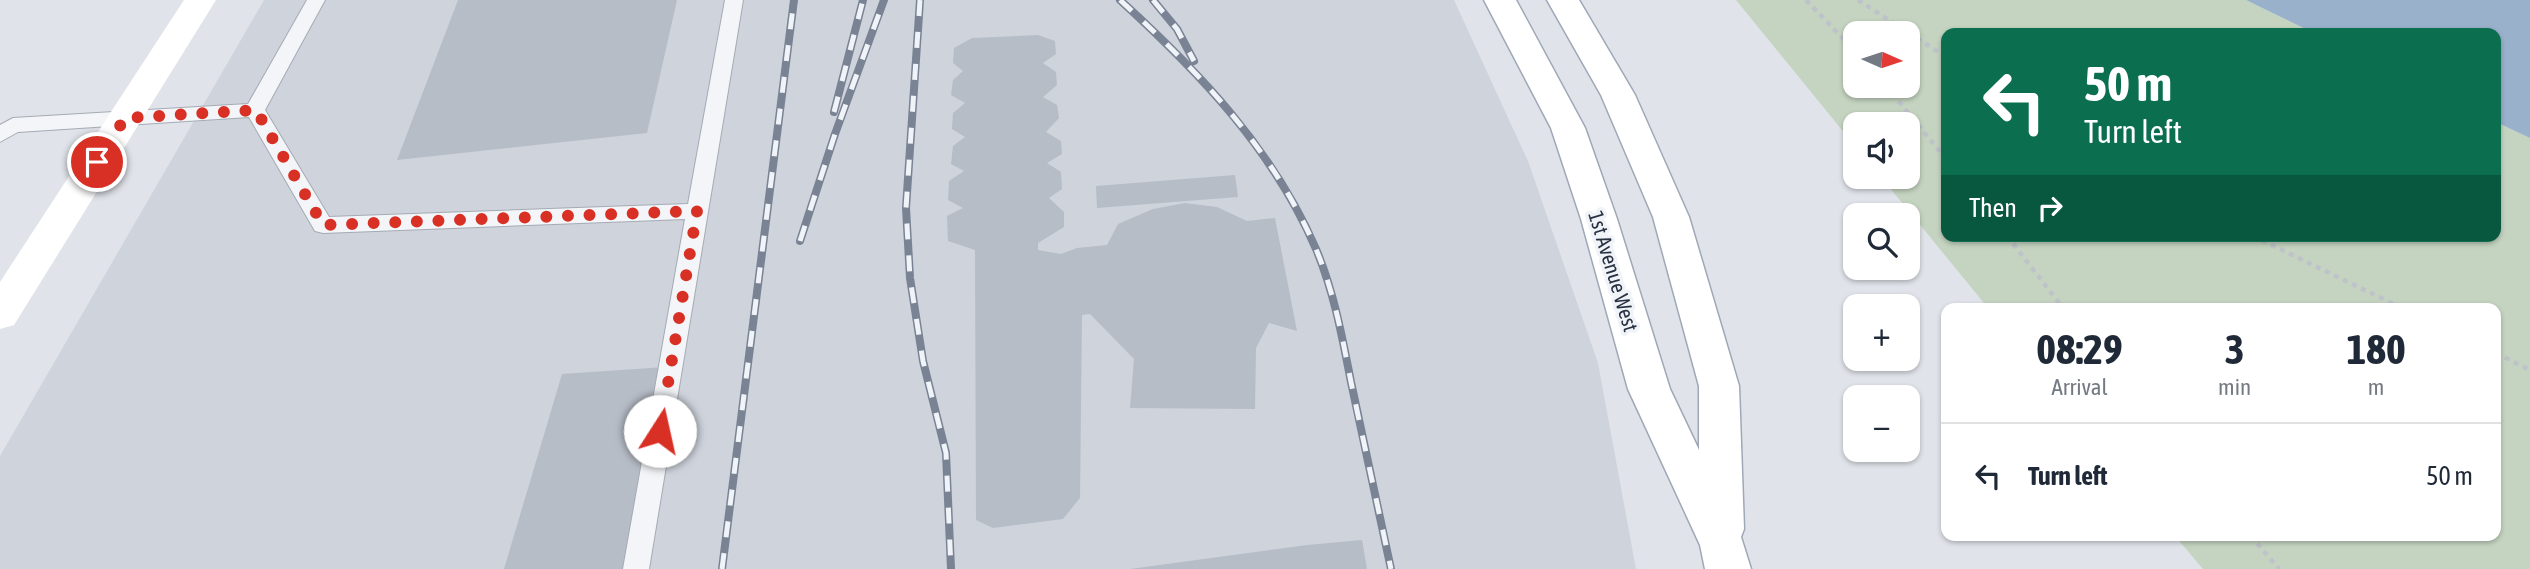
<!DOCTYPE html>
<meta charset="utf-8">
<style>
:root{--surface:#fff;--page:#f2f2f3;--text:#1f2937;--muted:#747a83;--line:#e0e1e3}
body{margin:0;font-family:"Asap Condensed",sans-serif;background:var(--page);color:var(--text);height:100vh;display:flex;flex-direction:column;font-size:26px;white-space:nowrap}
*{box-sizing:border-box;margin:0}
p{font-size:23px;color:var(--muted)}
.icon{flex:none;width:38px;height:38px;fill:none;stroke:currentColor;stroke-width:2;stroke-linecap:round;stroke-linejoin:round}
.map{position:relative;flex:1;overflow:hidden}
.drawer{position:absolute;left:1941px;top:303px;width:560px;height:238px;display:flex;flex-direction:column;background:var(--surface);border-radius:14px;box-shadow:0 2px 5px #0004}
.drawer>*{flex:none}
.guide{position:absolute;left:1941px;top:28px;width:560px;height:214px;border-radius:14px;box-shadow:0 2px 5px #0004;background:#0b6e4f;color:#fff;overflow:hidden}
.needle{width:46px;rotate:93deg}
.fabs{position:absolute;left:1843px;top:21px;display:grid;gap:14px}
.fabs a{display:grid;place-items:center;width:77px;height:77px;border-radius:14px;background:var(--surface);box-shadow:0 2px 5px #0004;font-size:35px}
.pin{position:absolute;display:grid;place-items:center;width:60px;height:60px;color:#fff;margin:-30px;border:4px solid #fff;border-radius:50%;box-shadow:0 2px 7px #0007}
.me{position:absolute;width:77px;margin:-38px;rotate:10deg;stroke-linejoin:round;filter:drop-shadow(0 0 5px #0008)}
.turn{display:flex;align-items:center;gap:24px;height:147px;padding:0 28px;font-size:32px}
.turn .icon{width:91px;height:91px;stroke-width:2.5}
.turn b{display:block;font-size:49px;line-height:60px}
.then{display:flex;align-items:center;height:66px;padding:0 28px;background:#0003;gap:14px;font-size:26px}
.eta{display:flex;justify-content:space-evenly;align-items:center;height:119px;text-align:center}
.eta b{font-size:42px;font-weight:700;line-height:49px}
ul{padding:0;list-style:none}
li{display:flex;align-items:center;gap:21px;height:105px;padding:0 28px;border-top:2px solid var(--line)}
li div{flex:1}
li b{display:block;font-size:26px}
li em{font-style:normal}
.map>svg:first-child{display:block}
.built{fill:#ced3dc}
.green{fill:#c5d4c1;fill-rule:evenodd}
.water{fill:#9ab1cb}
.building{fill:#b7bdc7}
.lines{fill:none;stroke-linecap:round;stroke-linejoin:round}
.lane-casing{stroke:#a5abb4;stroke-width:2}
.primary-casing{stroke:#9fa8b6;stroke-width:3}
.path{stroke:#bec2c9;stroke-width:4.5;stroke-dasharray:5 5;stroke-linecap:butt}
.lane{fill:#f3f5f8;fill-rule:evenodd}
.secondary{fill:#fff;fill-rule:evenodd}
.primary{fill:#fff;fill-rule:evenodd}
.rail-casing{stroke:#798394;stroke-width:8}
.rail{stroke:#f0f3f7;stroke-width:5;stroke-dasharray:16;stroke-linecap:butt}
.route{stroke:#d93025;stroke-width:12;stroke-dasharray:0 21.6}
.labels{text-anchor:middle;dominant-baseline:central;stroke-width:7;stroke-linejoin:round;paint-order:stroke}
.street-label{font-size:21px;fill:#283142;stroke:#f0f3f7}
</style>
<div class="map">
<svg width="2530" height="569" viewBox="0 0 2530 569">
<rect width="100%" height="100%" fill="#e0e4ea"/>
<path class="built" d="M264,0H1454L1528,161L1598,363L1636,569H0V456Z"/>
<path class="green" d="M1736,0H2246L2314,33H1946V236H2496V122L2530,138V569H2203L2175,536H2496V308H1988L1881,177H1908V124H1855V146ZM1855,33H1908V86H1855Z"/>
<path class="water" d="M2246,0H2530V138L2496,122V33H2314Z"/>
<path class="building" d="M458,0H677L647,133L397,160Z
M1038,35L1055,41L1056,54L1043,63L1056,72L1057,85L1043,97L1057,105L1059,118L1046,132L1061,141L1062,154L1047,163L1061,172L1062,189L1049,198L1064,212V227L1038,243V250L1061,254L1077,248L1107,245L1118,224L1153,209L1185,203L1217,207L1247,221L1275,218L1297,331L1269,323L1256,348L1255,409L1130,408L1134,359L1090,314L1082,315L1080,498L1063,519L993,528L976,520L975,250L948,241L947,216L963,208L948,200L949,181L964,171L951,164L953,146L965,137L952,129L953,113L965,103L951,95L953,80L963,71L953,63L954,48L972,38Z
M1235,175L1238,197L1097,208L1096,186Z
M665,367L624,569H504L562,374Z
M1362,540L1367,569H1130L1307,545Z"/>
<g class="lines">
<g class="lane-casing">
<path id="lane" d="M307,0H325L265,110L329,217L688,204L725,0H743L649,569H623L685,219L323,233L315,231L249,117L18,132L0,142V125L13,118L248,104Z"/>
</g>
<g class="primary-casing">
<path id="primary" d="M1484,0H1516L1585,128L1617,219L1670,389L1699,450V386L1653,217L1601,95L1547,0H1579L1635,95L1689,217L1739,386L1744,529L1741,537L1751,569H1705L1700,545L1628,389L1581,219L1551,128Z"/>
</g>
<path class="path" d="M1806,0L1855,51
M1858,0L1946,57
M1886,86L1946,159
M2007,236L2063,308
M2253,236L2402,308
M2496,353L2530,370
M2251,536L2279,569"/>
<use href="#lane" class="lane"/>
<path class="secondary" d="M184,0H216L14,325L0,329V282Z"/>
<use href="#primary" class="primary"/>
<g class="rail-casing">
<path id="rail" d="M920,0L906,208L910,278L923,361L946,453L951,569
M1120,0C1199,72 1273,149 1316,249C1334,292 1342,336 1351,382C1364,444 1378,507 1391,569
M1153,0L1177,29L1194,61
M834,112L863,0
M800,241L835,134L884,0
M722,569L794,0"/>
</g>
<use href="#rail" class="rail"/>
</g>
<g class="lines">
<path class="route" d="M97,162L125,118L256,110L323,225L697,211L660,431"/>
</g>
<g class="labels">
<g class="street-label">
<text transform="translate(1614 271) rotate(73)">1st Avenue West</text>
</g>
</g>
</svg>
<div class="fabs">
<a><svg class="needle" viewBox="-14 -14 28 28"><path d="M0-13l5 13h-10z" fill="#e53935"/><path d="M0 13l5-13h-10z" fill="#747a83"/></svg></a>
<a><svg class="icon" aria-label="sound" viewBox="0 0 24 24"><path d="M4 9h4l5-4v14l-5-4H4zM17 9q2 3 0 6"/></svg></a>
<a><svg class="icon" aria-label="search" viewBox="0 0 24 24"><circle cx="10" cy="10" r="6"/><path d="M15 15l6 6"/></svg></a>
<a>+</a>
<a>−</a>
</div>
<div class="pin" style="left:97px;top:162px;background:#d93025"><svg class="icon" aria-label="arrive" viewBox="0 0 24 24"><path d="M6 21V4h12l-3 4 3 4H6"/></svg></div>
<svg class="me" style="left:660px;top:431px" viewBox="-20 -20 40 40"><circle r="19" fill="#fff"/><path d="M0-13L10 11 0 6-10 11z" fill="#d93025"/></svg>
<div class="guide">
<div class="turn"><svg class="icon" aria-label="left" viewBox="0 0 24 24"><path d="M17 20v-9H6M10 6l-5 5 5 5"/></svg><div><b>50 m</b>Turn left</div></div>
<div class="then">Then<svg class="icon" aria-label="right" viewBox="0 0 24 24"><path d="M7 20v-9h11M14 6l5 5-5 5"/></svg></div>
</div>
<section class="drawer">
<div class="eta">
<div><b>08:29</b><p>Arrival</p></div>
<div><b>3</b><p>min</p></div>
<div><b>180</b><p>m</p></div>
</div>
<ul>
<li><svg class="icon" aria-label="left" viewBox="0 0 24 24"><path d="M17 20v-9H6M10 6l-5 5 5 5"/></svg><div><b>Turn left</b></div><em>50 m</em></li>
</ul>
</section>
</div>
